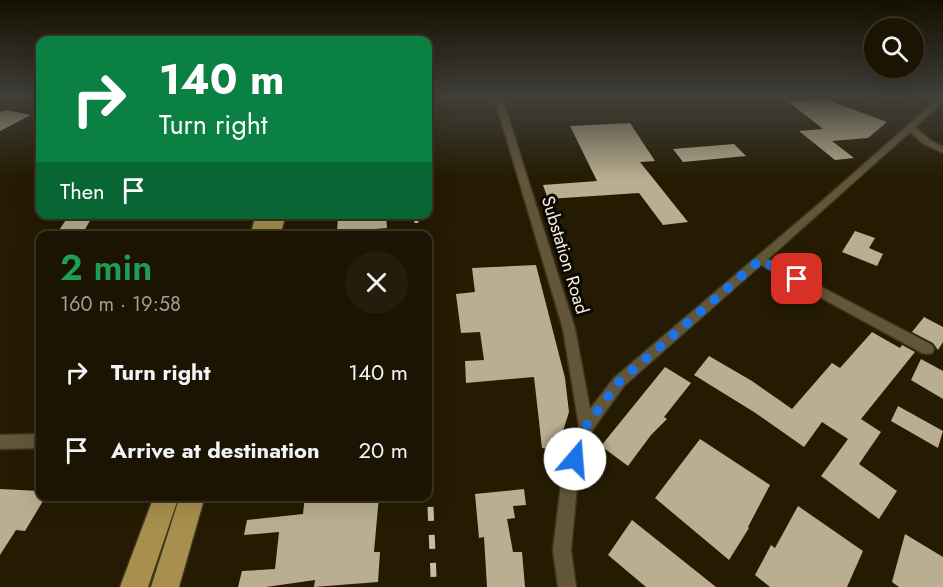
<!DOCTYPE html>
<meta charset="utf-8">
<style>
:root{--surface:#1c1402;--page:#251d0c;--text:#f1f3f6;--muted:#a09e99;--line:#3a3324}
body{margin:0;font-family:Jost,sans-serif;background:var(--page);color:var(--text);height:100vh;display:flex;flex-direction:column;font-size:22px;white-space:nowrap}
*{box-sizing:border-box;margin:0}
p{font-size:20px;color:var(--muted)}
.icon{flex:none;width:33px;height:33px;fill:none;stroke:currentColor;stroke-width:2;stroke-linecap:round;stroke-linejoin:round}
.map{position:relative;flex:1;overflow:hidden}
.panel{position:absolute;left:36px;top:231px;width:396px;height:270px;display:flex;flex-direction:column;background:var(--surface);border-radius:12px;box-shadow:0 6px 24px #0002,0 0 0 2px var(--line)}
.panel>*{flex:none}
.guide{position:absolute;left:36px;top:36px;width:396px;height:183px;border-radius:12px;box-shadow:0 6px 24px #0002,0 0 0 2px var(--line);background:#0b8043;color:#fff;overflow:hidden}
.fabs{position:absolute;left:864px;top:18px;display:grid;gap:12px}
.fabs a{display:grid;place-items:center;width:60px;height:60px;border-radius:50%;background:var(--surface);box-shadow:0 6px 24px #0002,0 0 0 2px var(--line);font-size:30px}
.pin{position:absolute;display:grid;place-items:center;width:51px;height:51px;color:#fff;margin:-26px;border-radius:12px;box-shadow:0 3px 9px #0006}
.me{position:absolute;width:66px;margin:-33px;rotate:18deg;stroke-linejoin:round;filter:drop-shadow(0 0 4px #0008)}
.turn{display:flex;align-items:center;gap:21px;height:126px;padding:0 24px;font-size:27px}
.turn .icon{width:78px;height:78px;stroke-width:2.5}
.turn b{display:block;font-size:42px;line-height:51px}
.then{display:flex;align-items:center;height:57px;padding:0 24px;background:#0003;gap:12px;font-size:22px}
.round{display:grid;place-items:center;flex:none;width:63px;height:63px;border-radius:32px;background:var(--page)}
.head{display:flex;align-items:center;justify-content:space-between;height:102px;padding:0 24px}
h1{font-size:36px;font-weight:600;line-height:45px;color:#1e9e55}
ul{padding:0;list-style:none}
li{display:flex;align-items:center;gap:18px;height:78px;padding:0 24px}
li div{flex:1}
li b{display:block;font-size:22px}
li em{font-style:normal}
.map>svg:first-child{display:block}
.building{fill:#baae90}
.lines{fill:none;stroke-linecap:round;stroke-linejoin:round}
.street-casing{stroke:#3e351d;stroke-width:3}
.primary-casing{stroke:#3e351d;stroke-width:3}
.street{fill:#625638;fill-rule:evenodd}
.primary{fill:#a88f4e;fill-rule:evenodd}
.rail-far1{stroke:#c4bcaa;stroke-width:4;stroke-dasharray:9 9;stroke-linecap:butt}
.rail{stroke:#c4bcaa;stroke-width:6;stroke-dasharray:14 14;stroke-linecap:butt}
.route{stroke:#1a73e8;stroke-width:10;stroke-dasharray:0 18}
.labels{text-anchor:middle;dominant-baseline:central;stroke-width:6;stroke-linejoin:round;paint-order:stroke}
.street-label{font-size:18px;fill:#f7f0e0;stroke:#0b0701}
</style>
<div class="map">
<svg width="943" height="587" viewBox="0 0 943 587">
<rect width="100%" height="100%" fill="#251b02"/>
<path class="building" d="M825,99L887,122L868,138L832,141L854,158L835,160L799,131L823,129L789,102Z
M6,110L31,115L0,131V112Z
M630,123L655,161L640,162L688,222L663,225L639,193L548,199L543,185L597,181L570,126Z
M734,144L746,156L683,162L673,149Z
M70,214H94L81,236H55Z
M351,214H386L387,228L337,232L338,216Z
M855,231L875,238L869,248L883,254L877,266L842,252Z
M536,265L565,378L569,412L557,450L542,448L534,377L466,383L465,361L484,360L480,332L461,333L456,294L475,292L472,268Z
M924,317L943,327V342L938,350L933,343L912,332Z
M872,332L900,348L902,345L915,352L861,419L881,432L859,464L897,491L879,519L821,476L848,439L822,422L804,447L754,412L694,375L709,356L752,381L792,409L832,363L840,368Z
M921,359L943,371V399L911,380Z
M665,367L691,383L664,417L667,419L651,435L628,466L601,446Z
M898,406L943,431L938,448L891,421Z
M700,439L770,485L748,527L749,528L729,560L655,498Z
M0,489L40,491V496H46L25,531L16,530L0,555Z
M524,489L526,505L513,506L515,518L507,519L513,552H522L525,587H487L484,537L479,538L475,494Z
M305,496H379L374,552H380L378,582L314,587L315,580L266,587H238L242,571L275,569L279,532L244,535L247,520L303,514Z
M798,506L863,551L847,587H770L755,575L771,545L775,548Z
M632,520L716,587H646L608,555Z
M905,534L943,557V587H899L892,582Z"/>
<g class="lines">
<g class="street-casing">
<path id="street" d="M494,97H502L575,329L590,409L614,378L821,202L940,97H943V102L915,127L930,140L943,147V153L924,144L910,132L768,259L932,345L934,349L932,353L927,354L922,353L761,265L624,386L593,429L578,476L571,550L576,587H558L553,550L562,476L579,426L563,329Z
M40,434V448L0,449V435Z"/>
</g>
<g class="primary-casing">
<path id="primary" d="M256,214H286L280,236H250Z
M154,496H179L148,587H120Z
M180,496H205L179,587H151Z"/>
</g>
<use href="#street" class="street"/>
<use href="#primary" class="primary"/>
<path class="rail-far1" d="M416,214L417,236"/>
<path class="rail" d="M428,451L434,587"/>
</g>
<linearGradient id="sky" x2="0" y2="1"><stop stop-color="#140f01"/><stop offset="0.54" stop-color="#403f39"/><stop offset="1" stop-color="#403f39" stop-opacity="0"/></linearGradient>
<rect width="943" height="179" fill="url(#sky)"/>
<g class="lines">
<path class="route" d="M575,459L586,426L619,382L760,260L797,279"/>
</g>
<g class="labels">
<g class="street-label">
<text transform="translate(565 255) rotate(73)">Substation Road</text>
</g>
</g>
</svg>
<div class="fabs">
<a><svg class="icon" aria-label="search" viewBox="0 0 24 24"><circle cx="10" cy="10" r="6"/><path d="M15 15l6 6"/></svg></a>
</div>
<div class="pin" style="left:797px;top:279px;background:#d93025"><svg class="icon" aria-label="arrive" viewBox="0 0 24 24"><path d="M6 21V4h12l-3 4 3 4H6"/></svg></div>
<svg class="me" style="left:575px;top:459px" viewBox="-20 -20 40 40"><circle r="19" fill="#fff"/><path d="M0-13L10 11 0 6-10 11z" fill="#1a73e8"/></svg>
<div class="guide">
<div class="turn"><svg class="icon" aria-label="right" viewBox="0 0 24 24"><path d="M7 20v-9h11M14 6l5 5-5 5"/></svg><div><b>140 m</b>Turn right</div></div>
<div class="then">Then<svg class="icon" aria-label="arrive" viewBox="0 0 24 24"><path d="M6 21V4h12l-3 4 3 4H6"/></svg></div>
</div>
<section class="panel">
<div class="head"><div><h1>2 min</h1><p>160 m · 19:58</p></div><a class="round"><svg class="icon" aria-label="close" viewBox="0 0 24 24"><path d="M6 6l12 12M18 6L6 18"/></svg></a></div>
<ul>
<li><svg class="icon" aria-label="right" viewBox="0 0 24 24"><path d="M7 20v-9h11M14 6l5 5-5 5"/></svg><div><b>Turn right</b></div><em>140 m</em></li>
<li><svg class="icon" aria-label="arrive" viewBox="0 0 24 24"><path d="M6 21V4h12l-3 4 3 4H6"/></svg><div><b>Arrive at destination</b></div><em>20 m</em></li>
</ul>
</section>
</div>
